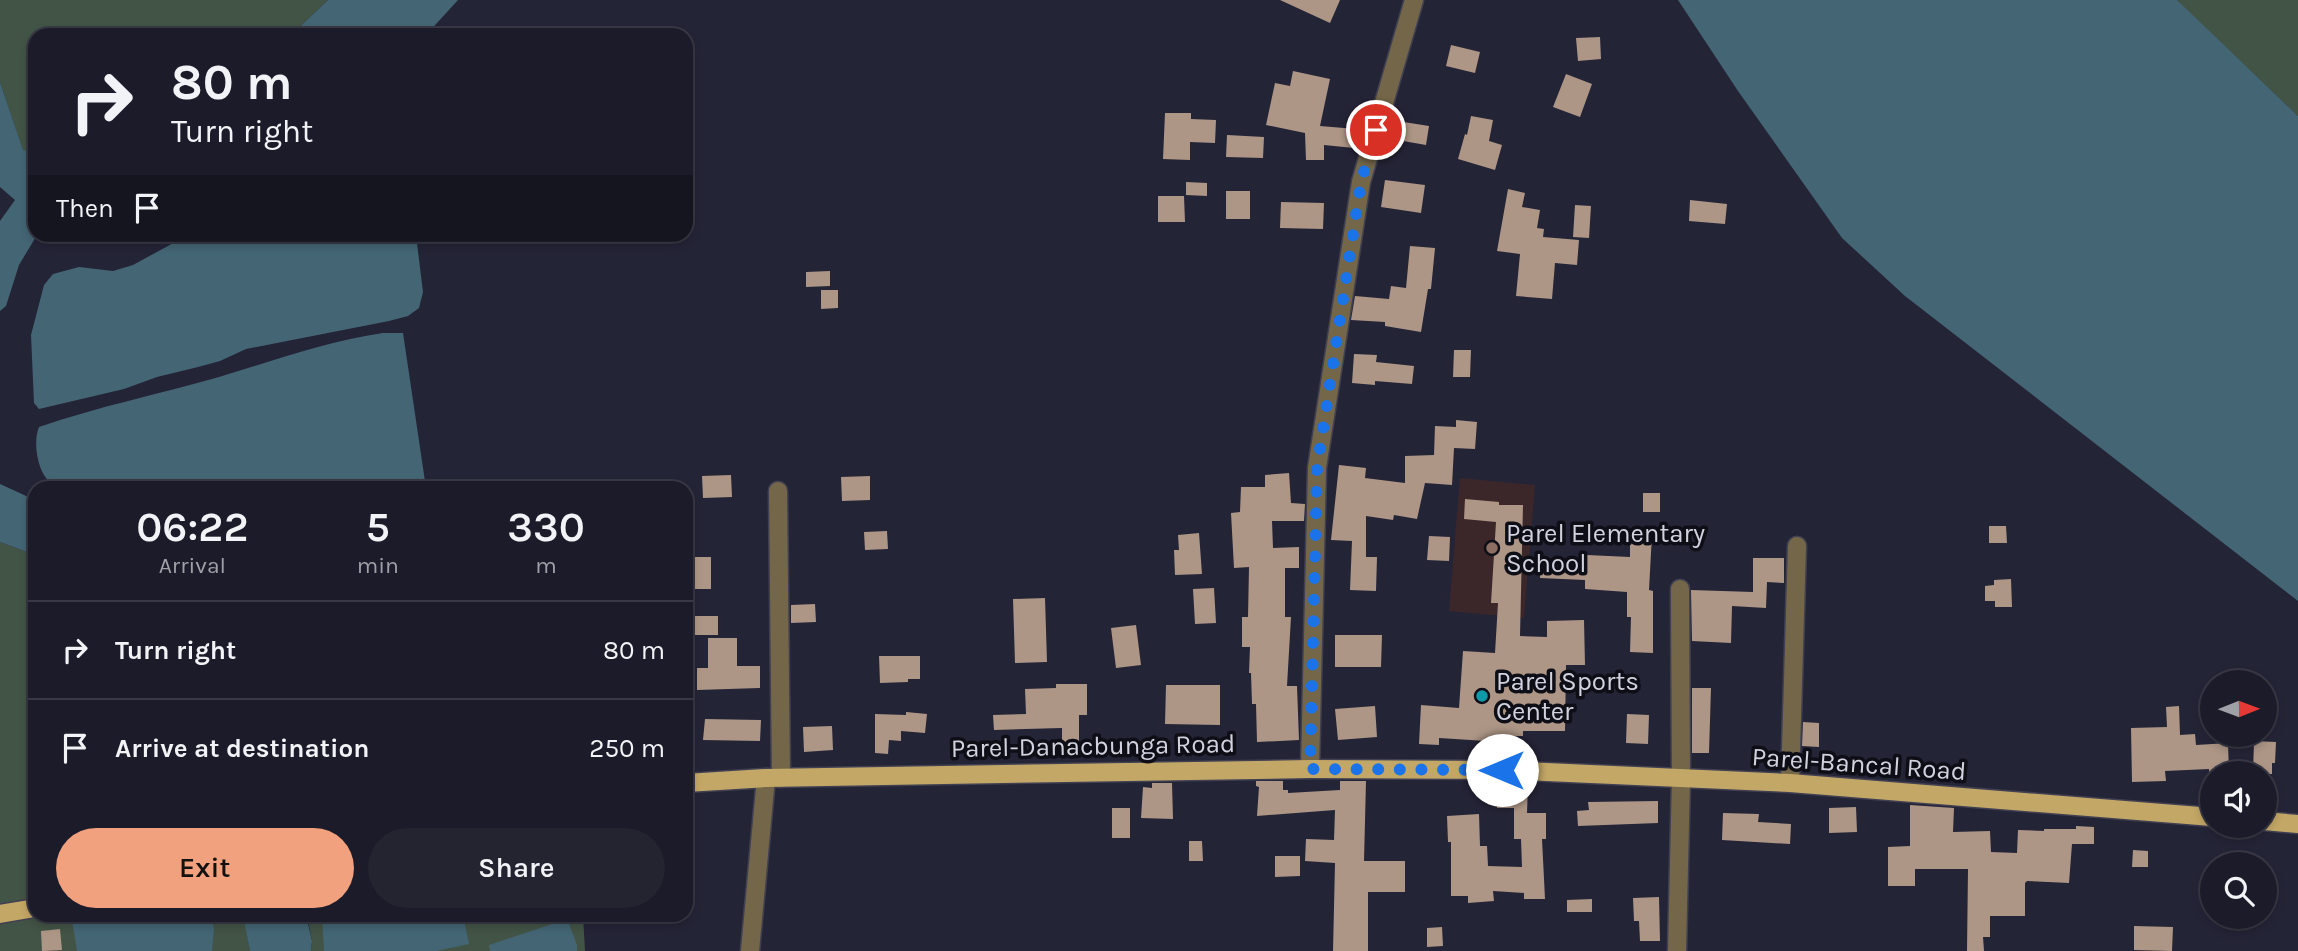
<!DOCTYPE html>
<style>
:root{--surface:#1b1b29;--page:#242431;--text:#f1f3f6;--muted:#a0a1a8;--line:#393946;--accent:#f1a17d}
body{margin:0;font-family:Karla,sans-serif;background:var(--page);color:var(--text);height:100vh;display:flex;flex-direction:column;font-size:26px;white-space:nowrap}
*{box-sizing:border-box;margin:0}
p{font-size:23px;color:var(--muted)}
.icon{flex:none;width:38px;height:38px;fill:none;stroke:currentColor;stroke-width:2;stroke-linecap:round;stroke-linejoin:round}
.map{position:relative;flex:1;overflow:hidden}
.drawer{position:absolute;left:28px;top:481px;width:665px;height:441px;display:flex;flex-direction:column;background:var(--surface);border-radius:21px;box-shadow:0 4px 10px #0003,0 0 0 2px var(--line)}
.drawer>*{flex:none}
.top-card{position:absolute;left:28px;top:28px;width:665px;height:214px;border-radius:21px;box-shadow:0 4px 10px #0003,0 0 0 2px var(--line);background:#1b1b29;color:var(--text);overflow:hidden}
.needle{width:46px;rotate:89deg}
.controls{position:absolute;left:2200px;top:670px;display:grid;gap:14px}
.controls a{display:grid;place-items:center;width:77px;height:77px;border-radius:50%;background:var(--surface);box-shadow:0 4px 10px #0003,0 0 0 2px var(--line);font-size:35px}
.pin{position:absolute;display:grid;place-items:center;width:60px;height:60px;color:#fff;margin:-30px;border:4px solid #fff;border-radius:50%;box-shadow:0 2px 7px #0007}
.me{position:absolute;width:77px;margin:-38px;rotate:270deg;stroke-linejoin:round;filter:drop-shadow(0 0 5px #0008)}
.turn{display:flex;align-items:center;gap:24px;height:147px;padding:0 28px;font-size:32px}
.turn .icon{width:91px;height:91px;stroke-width:2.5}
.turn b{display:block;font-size:49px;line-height:60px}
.then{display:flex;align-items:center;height:66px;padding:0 28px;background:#0003;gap:14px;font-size:26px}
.eta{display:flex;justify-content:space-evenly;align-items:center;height:119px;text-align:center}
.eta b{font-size:42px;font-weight:600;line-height:49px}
.button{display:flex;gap:14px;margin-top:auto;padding:14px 28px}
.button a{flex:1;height:80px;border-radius:42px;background:var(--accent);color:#111;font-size:28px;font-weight:600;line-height:80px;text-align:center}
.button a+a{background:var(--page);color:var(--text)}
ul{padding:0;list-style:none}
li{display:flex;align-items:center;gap:21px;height:98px;padding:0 28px;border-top:2px solid var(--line)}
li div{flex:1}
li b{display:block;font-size:26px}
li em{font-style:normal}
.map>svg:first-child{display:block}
.commercial{fill:#3b272a}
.green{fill:#425446}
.water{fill:#446574}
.building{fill:#ad9686}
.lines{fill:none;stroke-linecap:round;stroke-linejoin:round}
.minor-casing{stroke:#404052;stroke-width:21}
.major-casing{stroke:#404052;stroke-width:21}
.minor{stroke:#746749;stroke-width:18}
.major{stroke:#c3a766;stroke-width:18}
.route{stroke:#1a73e8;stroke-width:12;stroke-dasharray:0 21.6}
.education-dot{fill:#8d6e63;stroke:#0e0e17;stroke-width:2.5}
.culture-dot{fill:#0f9aa8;stroke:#0e0e17;stroke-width:2.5}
.labels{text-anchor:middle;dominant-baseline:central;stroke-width:7;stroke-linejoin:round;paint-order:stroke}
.poi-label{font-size:26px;fill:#d2d2df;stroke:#0e0e17;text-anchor:start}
.street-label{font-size:26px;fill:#d2d2df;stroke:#0e0e17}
</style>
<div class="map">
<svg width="2298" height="951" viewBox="0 0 2298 951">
<rect width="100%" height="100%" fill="#242437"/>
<path class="commercial" d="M1460,478L1535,485L1524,618L1449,611Z"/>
<path class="green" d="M0,0H328L291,35H35V154L23,151L0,82Z
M2177,0H2298V116L2184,8Z
M0,542L35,555V915H244L250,951H0Z
M307,915H583L585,951H311L312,941Z"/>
<path class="water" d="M328,0H458L426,35H291Z
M1678,0H2177L2298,116V601L1905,296L1842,238L1738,91Z
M0,82L23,150L35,154L37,235L19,265L6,306L0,311V221L15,200L0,187Z
M188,235H416L423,292L419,308L408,316L389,321L246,349L220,361L198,367L157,377L124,389L39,409L34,403L31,335L44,285L53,274L79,267L113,271L133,265Z
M383,333H403L426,488H60C56,486 49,482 46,478C37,466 33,441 39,427C97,407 159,394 219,377C273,361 327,341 383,333Z
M0,484L35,500V555L0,542Z
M111,915H210L214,928L212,951H77L72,920Z
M243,915H306L312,941L311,951H250Z
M322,915H463L469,944L436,951H324Z
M567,919L577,945V951H490L489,945Z"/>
<path class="building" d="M1280,0H1340L1330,23Z
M1600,37L1601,59L1578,61L1576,38Z
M1451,45L1480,52L1475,73L1446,66Z
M1293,71L1330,79L1320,126L1356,129L1354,148L1324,145V160H1306L1305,133L1266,125L1275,83L1290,86Z
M1566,74L1592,84L1580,117L1553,107Z
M1165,113H1191V119L1216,120L1215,143L1190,142V160L1163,159Z
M1471,116L1493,120L1489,141L1502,145L1495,170L1458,159L1465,134L1467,135Z
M1391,120L1429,126L1426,145L1386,138Z
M1227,135L1264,137L1263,158L1226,157Z
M1385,180L1425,185L1421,213L1381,207Z
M1186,182L1207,183V196L1186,195Z
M1508,189L1525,193L1522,207L1540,210L1537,228L1544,229L1543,237L1579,240L1577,265L1555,263L1552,299L1516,296L1520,254L1497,251Z
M1226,191H1250V219H1226Z
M1158,196H1184L1185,222H1158Z
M1690,200L1727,204L1725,224L1689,221Z
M1281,202L1324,203L1323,229L1280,228Z
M1575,205L1591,206L1589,238L1573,237Z
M1410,246L1435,248L1431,289H1428L1421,332L1385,326V322L1351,320L1355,296L1389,299L1391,286L1406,288Z
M830,271V286L806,287V272Z
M821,290H838V308L821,309Z
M1454,350H1471L1470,377H1453Z
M1354,354L1377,355L1376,362L1414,366L1412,384L1375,381V385L1352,383Z
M1456,420L1477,422L1475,449L1454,448L1452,485L1425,483L1417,519L1394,515L1393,520L1366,516V557H1377L1376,591L1350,590L1352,541L1331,540L1339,465L1366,468L1365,478L1405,483V456L1434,455L1435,426L1456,427Z
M1289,473L1291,503L1305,504L1304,521H1272L1273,548L1299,547V568H1285V617H1291L1287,686H1297L1299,740L1257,742L1256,704H1252L1251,673H1249L1250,647H1242V617H1248L1249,567L1234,568L1231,513L1240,512L1241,487H1265V475Z
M731,475L732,497L703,498L702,476Z
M870,476V500L842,501L841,477Z
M1643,493H1660V512H1643Z
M1465,499L1499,502V505H1523L1520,636L1547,637V621L1584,620L1585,665H1566L1565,731H1523V736H1502V742L1439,738V745L1419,744L1421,705L1459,708L1463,651L1495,653L1498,603H1491L1496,522L1464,519Z
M1989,526H2006L2007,543H1989Z
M887,531L888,549L865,550L864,532Z
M1199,533L1202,574L1175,575L1174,550H1179L1178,535Z
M1630,533L1652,534L1649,590L1653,591V653L1630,652L1631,617H1627V592L1585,589V580L1540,578V566L1586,568L1587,555L1630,557Z
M1429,536L1450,537L1449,561L1427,560Z
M686,557H711V589H687Z
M1753,558H1784V583L1767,582L1766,608L1732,606L1731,643L1692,641L1691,590L1753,592Z
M2011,579L2012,607H1995V601H1985V586L1994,585V580Z
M1214,588L1216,623L1195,624L1193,589Z
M1045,598L1047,662L1015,663L1013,599Z
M815,604L816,622L791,623V605Z
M693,616H718V635H693Z
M1136,625L1141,665L1116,668L1111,628Z
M1335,635H1382L1381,667H1335Z
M708,638H737V666H760V688L697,690V668H708Z
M879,656H920V679H908V682L880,683Z
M1056,684H1087V715H1079V744H1062V728L994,730L993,715L1026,714L1025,689L1056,688Z
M1166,685H1220V725L1165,724Z
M1692,688H1711L1709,753H1692Z
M1375,706L1377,737L1338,740L1335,709Z
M2179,706L2180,735L2195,734L2196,745L2228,743L2229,772L2209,773V769L2165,771L2166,781L2132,782L2131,728L2167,727L2166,707Z
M906,712L927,714L925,733L901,731V741L889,740L888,754L875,753V714L906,715Z
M1627,714L1649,715L1648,744L1626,743Z
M705,719L761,720L760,741L703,740Z
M1803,722L1819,723V747L1802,746Z
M832,726L833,750L804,752L803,727Z
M2254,741L2276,742L2275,763H2272V774H2253Z
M1256,781H1283V790H1288V793L1340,790V781H1366L1364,861H1405V892H1368V951H1333L1335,863L1305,861L1306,839L1334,840L1335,810L1257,816L1259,787L1256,786Z
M1152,783H1172L1173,819L1141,818L1143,787L1152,788Z
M1498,783L1528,784L1527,813H1546V839H1542L1545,899H1524V893L1493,891L1494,901L1468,903V896H1451V842H1448L1447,816L1479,814L1480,846H1487L1488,866L1522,867L1521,839H1514V808H1497Z
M1658,801V823L1578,826L1577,811L1589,810L1588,802Z
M1910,805L1954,808L1953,832L1990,831L1991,852L2017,853L2018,830L2044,831V829H2076V826L2094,827V844H2072L2069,883L2027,881L2025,883V916H1990V937H1983L1984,951H1967L1968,869H1915V886H1888V847L1910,846Z
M1856,807L1857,832L1829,833V808Z
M1112,808H1130V838H1112Z
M1723,813L1759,814L1758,822L1791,824L1790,844L1722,840Z
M1189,841H1202L1203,861H1189Z
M2133,850L2148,851V867H2132Z
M1275,856H1300V876L1275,877Z
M1659,897L1660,941H1640L1639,921H1634L1633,898Z
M1592,899V912H1567V900Z
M2134,926L2173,927L2172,951L2134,950Z
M1442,927L1443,946L1427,947V928Z
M60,929L62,950L42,951L41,931Z"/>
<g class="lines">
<g class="minor-casing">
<path id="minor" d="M778,491L781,778
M1310,769L1317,468L1361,182L1414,0
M1790,783L1797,546
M750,951L766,778
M1677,951L1681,779L1680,589"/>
</g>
<g class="major-casing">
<path id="major" d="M686,783L766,778L1310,769L1502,770L1790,783L2212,817
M2264,821L2298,824
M0,914L35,908"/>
</g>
<use href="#minor" class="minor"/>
<use href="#major" class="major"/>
</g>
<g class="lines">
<path class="route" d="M1376,130L1361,182L1317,468L1310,769L1502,770"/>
</g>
<circle class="education-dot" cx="1492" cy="548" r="7"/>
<circle class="culture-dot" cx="1482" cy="696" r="7"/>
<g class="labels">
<g class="poi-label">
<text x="1506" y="533">Parel Elementary<tspan x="1506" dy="30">School</tspan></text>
<text x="1496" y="681">Parel Sports<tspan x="1496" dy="30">Center</tspan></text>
</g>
<g class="street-label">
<text transform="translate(1093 746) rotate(-1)">Parel-Danacbunga Road</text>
<text transform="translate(1859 764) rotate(4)">Parel-Bancal Road</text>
</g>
</g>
</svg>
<div class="controls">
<a><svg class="needle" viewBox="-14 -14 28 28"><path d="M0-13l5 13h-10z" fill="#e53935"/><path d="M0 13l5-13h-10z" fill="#a0a1a8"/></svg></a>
<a><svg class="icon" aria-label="sound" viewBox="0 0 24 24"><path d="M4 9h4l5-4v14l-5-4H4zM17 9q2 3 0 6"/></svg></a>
<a><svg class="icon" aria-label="search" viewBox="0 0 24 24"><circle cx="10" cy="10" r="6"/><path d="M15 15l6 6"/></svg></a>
</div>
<div class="pin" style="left:1376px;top:130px;background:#d93025"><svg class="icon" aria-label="arrive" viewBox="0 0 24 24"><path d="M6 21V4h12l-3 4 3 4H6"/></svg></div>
<svg class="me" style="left:1502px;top:770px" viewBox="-20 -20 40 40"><circle r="19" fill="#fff"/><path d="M0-13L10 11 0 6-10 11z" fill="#1a73e8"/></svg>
<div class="top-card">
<div class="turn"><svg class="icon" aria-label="right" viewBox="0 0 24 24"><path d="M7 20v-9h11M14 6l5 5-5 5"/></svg><div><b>80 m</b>Turn right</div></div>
<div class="then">Then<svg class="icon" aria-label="arrive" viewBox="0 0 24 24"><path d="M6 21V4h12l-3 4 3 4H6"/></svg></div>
</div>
<section class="drawer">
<div class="eta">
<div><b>06:22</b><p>Arrival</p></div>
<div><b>5</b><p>min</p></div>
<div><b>330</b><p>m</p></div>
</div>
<ul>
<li><svg class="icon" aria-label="right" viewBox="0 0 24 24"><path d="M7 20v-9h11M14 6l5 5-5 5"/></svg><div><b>Turn right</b></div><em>80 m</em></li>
<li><svg class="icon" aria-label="arrive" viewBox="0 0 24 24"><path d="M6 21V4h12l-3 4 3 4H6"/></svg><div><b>Arrive at destination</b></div><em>250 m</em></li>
</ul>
<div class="button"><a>Exit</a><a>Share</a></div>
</section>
</div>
